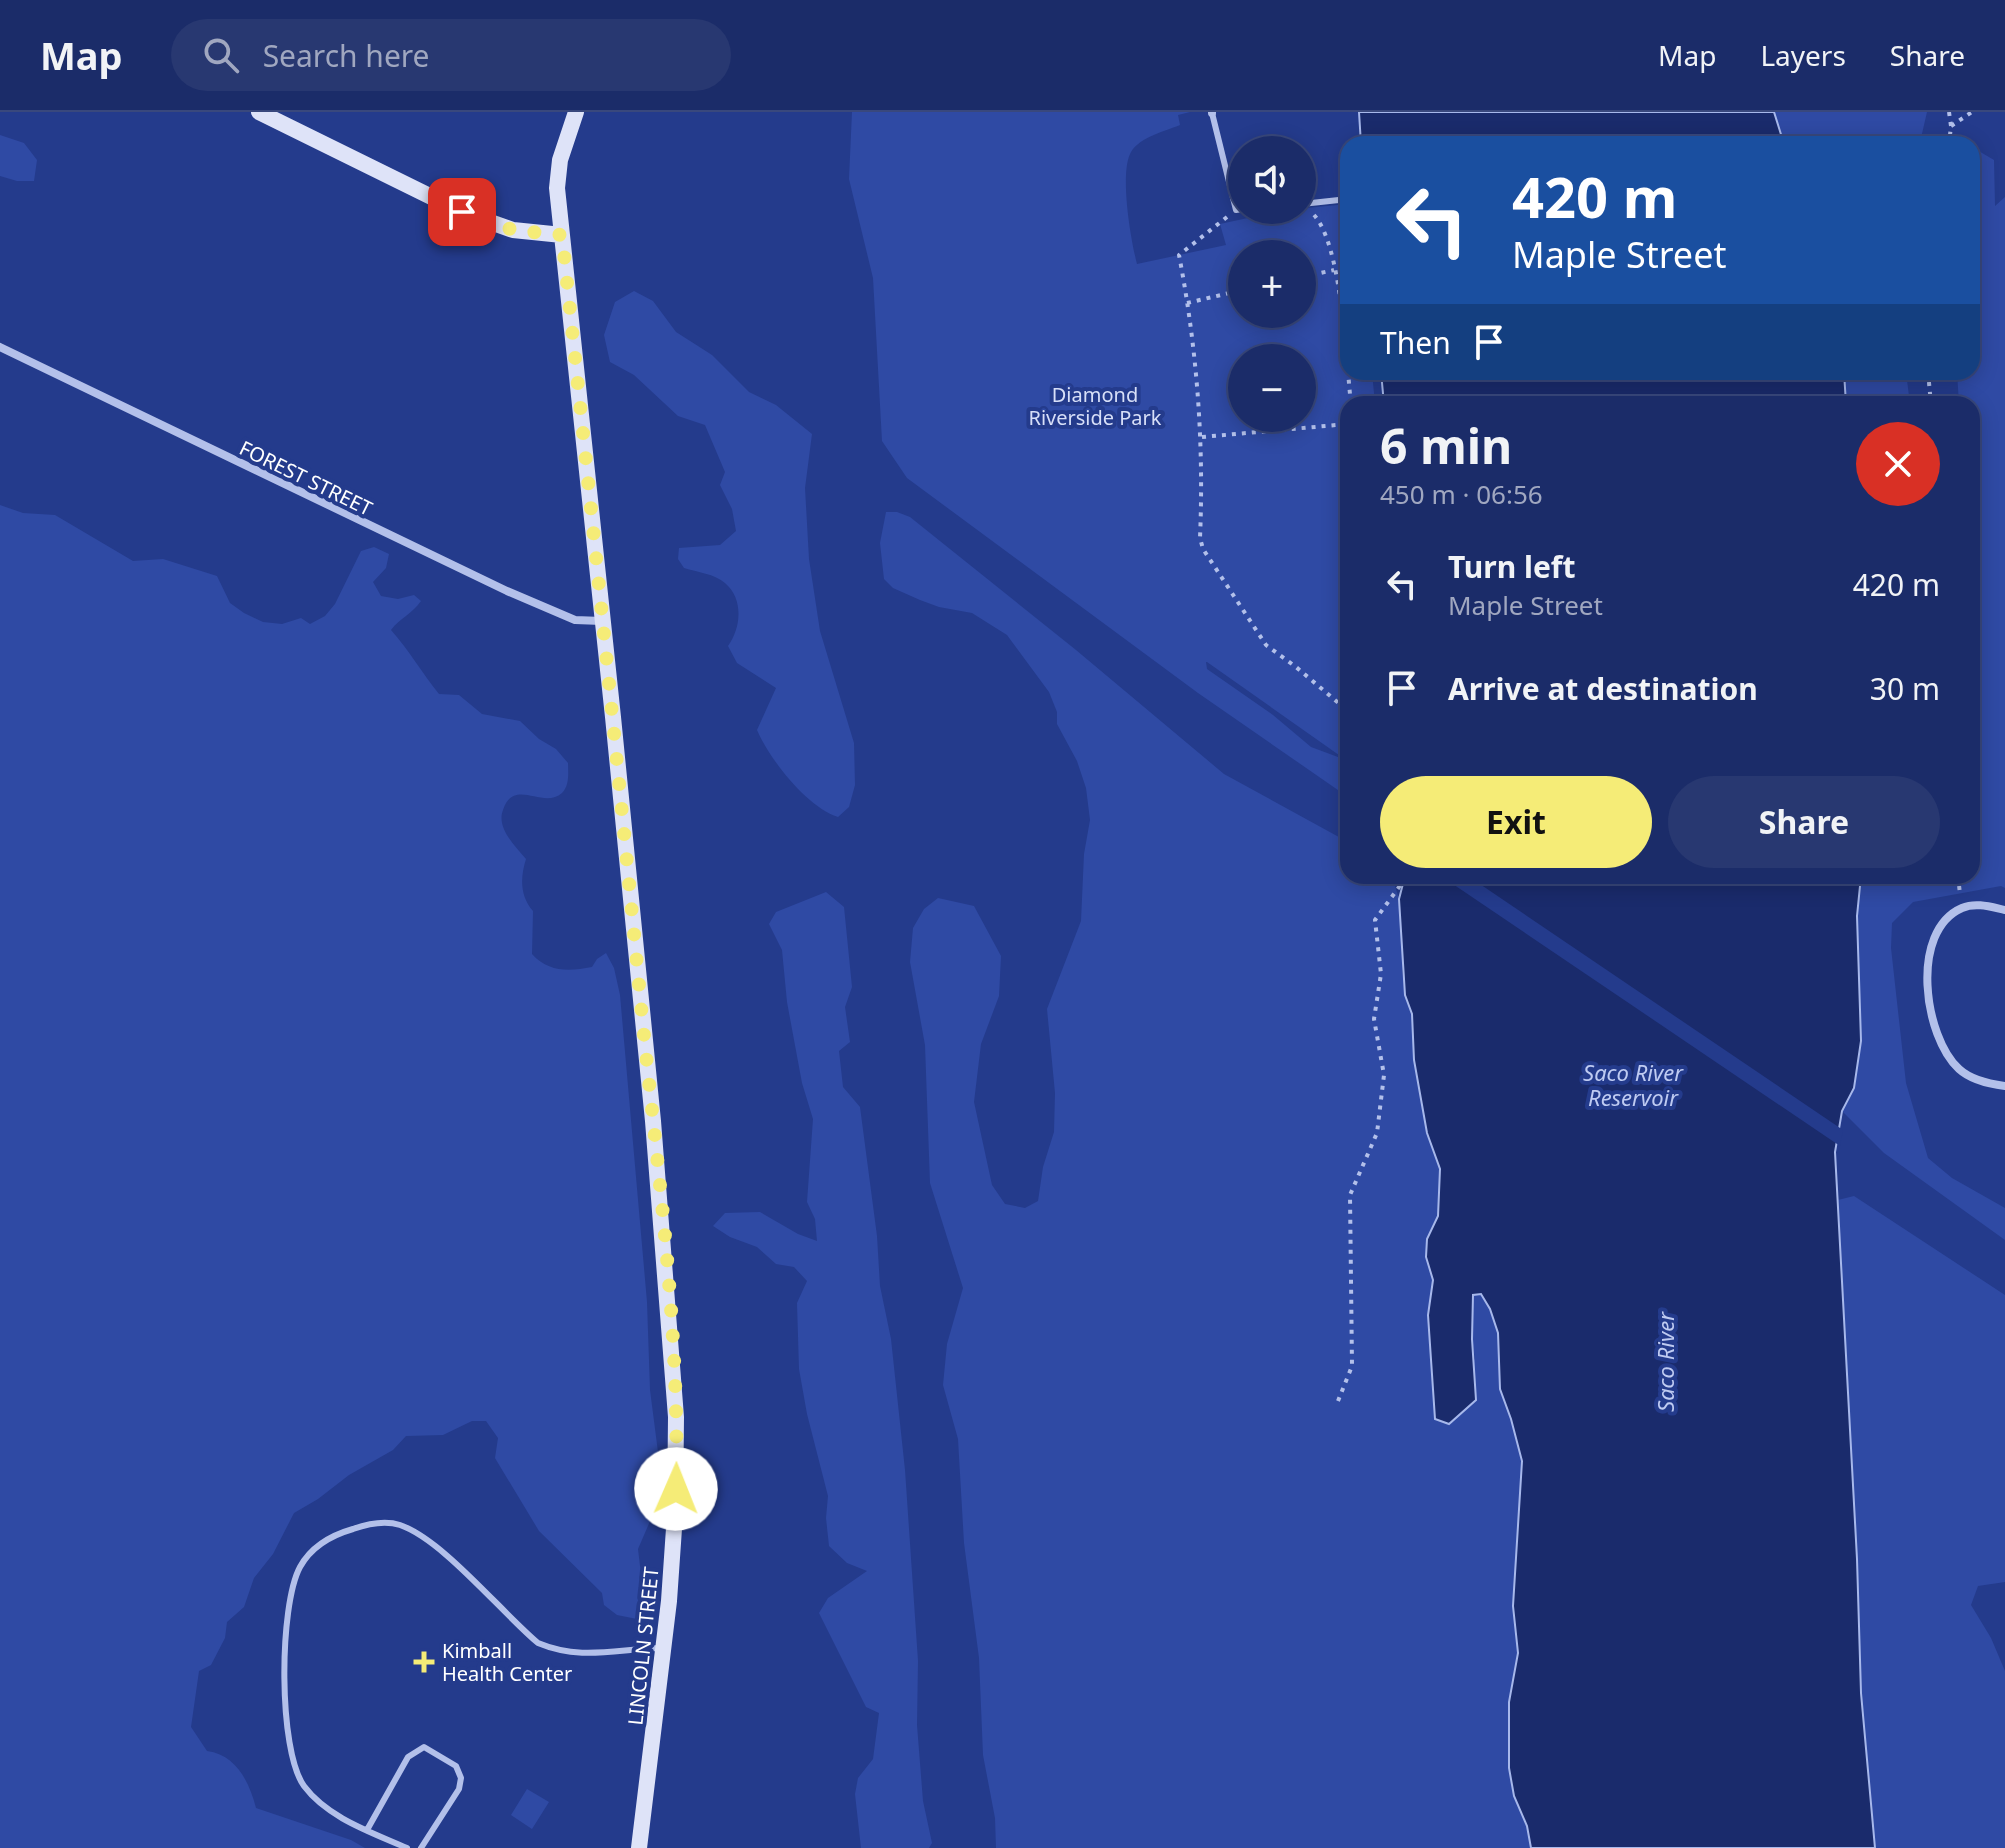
<!DOCTYPE html>
<meta charset="utf-8">
<style>
:root{--surface:#1b2c69;--page:#283871;--text:#f1f3f6;--muted:#a0a7c0;--line:#39487d;--accent:#f5ec77}
body{margin:0;font-family:"Noto Sans",sans-serif;background:var(--page);color:var(--text);height:100vh;display:flex;flex-direction:column;font-size:30px;white-space:nowrap}
*{box-sizing:border-box;margin:0}
p{font-size:26px;color:var(--muted)}
.icon{flex:none;width:44px;height:44px;fill:none;stroke:currentColor;stroke-width:2;stroke-linecap:round;stroke-linejoin:round}
.map{position:relative;flex:1;overflow:hidden}
.drawer{position:absolute;left:1340px;top:284px;width:640px;height:488px;display:flex;flex-direction:column;background:var(--surface);border-radius:24px;box-shadow:0 4px 20px #0003,0 0 0 2px var(--line)}
.drawer>*{flex:none}
.banner{position:absolute;left:1340px;top:24px;width:640px;height:244px;border-radius:24px;box-shadow:0 4px 20px #0003,0 0 0 2px var(--line);background:#1a4fa0;color:#fff;overflow:hidden}
.buttons{position:absolute;left:1228px;top:24px;display:grid;gap:16px}
.buttons a{display:grid;place-items:center;width:88px;height:88px;border-radius:50%;background:var(--surface);box-shadow:0 4px 20px #0003,0 0 0 2px var(--line);font-size:40px}
.pin{position:absolute;display:grid;place-items:center;width:68px;height:68px;color:#fff;margin:-34px;border-radius:16px;box-shadow:0 4px 12px #0006}
.me{position:absolute;width:88px;margin:-44px;rotate:1deg;stroke-linejoin:round;filter:drop-shadow(0 0 6px #0008)}
.turn{display:flex;align-items:center;gap:28px;height:168px;padding:0 40px;font-size:36px}
.turn .icon{width:104px;height:104px;stroke-width:2.5}
.turn b{display:block;font-size:56px;line-height:68px}
.then{display:flex;align-items:center;height:76px;padding:0 40px;background:#0003;gap:16px;font-size:30px}
.round{display:grid;place-items:center;flex:none;width:84px;height:84px;border-radius:42px;background:var(--page)}
.head{display:flex;align-items:center;justify-content:space-between;height:136px;padding:0 40px}
h1{font-size:48px;font-weight:700;line-height:60px}
.cta{display:flex;gap:16px;margin-top:auto;padding:16px 40px}
.cta a{flex:1;height:92px;border-radius:48px;background:var(--accent);color:#111;font-size:32px;font-weight:700;line-height:92px;text-align:center}
.cta a+a{background:var(--page);color:var(--text)}
ul{padding:0;list-style:none}
li{display:flex;align-items:center;gap:24px;height:104px;padding:0 40px}
li div{flex:1}
li b{display:block;font-size:30px}
li em{font-style:normal}
header{display:flex;align-items:center;gap:48px;box-sizing:border-box;height:112px;padding:0 40px;background:var(--surface);border-bottom:2px solid var(--line)}
header strong{font-size:38px}
nav{display:flex;gap:44px;margin-inline-start:auto;font-size:28px}
.search{width:560px;height:72px;background:var(--page);display:flex;align-items:center;gap:20px;box-sizing:border-box;padding:0 28px;border-radius:44px;color:var(--muted);font-size:30px}
.map>svg:first-child{display:block}
.green{fill:#2f4aa4;fill-rule:evenodd}
.water{fill:#1a2b6c;stroke:#a7b8eb;stroke-width:2}
.pier{fill:#243b8c}
.lines{fill:none;stroke-linecap:round;stroke-linejoin:round}
.path{stroke:#b3c0ea;stroke-width:4;stroke-dasharray:4 6;stroke-linecap:butt}
.lane{stroke:#b3c0ea;stroke-width:6}
.street{stroke:#b3c0ea;stroke-width:8}
.secondary{stroke:#dee3f8;stroke-width:16}
.route{stroke:#f5ec77;stroke-width:14;stroke-dasharray:0 25.2}
.poi-dot{fill:#f5ec77;stroke:#243b8c;stroke-width:3}
.labels{text-anchor:middle;dominant-baseline:central;stroke-width:8;stroke-linejoin:round;paint-order:stroke}
.park-label{font-size:20px;fill:#d7dff8;stroke:#243b8c}
.street-label{font-size:20px;fill:#fff;stroke:#243b8c}
.poi-label{font-size:20px;fill:#fff;stroke:#243b8c;text-anchor:start}
.water-label{font-size:22px;font-style:italic;fill:#bfcbf2;stroke:#243b8c}
</style>
<header>
<strong>Map</strong>
<div class="search"><svg class="icon" aria-label="search" viewBox="0 0 24 24"><circle cx="10" cy="10" r="6"/><path d="M15 15l6 6"/></svg>Search here</div>
<nav><a>Map</a><a>Layers</a><a>Share</a></nav>
</header>
<div class="map">
<svg width="2005" height="1736" viewBox="0 0 2005 1736">
<rect width="100%" height="100%" fill="#243b8c"/>
<path class="green" d="M852,0H1190L1178,3L1180,13C1165,19 1140,25 1131,40C1119,61 1131,129 1137,152L1226,133L1220,112L1285,98L1348,92V260H1372L1375,292H1348V685L1198,581L907,366L882,329L873,166L849,67ZM1242,142H1302V202H1242ZM1242,246H1302V306H1242ZM1206,550H1207L1346,648L1311,635L1273,603L1207,557Z
M1774,0H1927L1921,26L1904,32H1784Z
M0,23L24,31L37,48L34,69H17L0,64Z
M1977,38L1994,48L1995,94L2005,85V776L2001,774L1913,790L1892,811L1891,836L1906,971L1928,1046L1952,1066L2005,1096V1128L1884,1041L1842,999L1854,976L1861,929L1857,804L1861,764H1972V292H1959L1957,260H1972V42Z
M634,179L653,189L676,220L712,243L749,280L776,293L812,322L805,376L809,447L820,519L854,631L855,673L849,695L838,705C807,695 770,648 757,618L776,576L737,551L728,534C741,516 744,487 725,471C715,462 697,460 684,456L678,447L679,436L720,433L736,419L732,397L720,373L725,360L705,313L678,304L634,263L610,250L604,223L615,190Z
M1844,260H1906L1910,292H1846Z
M0,393L23,401L55,403L133,449L163,447L217,464L230,491L244,501L263,510L282,512L301,506L310,512L325,504L335,492L361,439L374,435L389,442L386,456L373,470L381,484L398,487L414,483L421,489C412,502 400,506 391,518C409,538 422,561 439,582L459,583L482,602L520,609L539,627L556,637L568,651C568,660 570,673 562,681C543,698 514,665 503,698C496,716 515,734 526,747C520,766 520,784 533,799L532,842C549,861 570,859 592,855L597,847L606,841L614,856L620,883L647,1190L650,1278L658,1340L660,1386L638,1437L640,1454L650,1471V1499L642,1508L617,1503L604,1493L602,1481L539,1419L495,1346L498,1326L486,1309H472L443,1323L406,1324L393,1338L349,1363L318,1387L294,1401L273,1442L254,1466L244,1495L227,1510L225,1526L211,1553L199,1559L191,1615L207,1639C236,1643 249,1669 256,1696L351,1728L365,1736H0Z
M886,400H897L910,405L1076,538L1224,662L1348,730V764H1392L1399,787L1403,832L1402,859L1405,883L1412,902L1414,948L1419,977L1427,1021L1440,1057L1438,1104L1427,1127L1426,1145L1433,1168L1428,1203L1433,1288L1475,1247L1472,1227L1473,1182H1481L1490,1197L1498,1221L1500,1277L1511,1307L1522,1349L1513,1494L1518,1540L1509,1590L1514,1684L1527,1714L1531,1736H996L995,1706L983,1643L979,1546L964,1431L958,1327L943,1273L947,1232L963,1176L930,1071L925,933L910,850L913,816L924,797L938,786L974,794L1001,844L999,884L981,932L974,990L992,1073L1005,1092L1025,1096L1038,1089L1043,1055L1054,1020L1055,981L1047,897L1081,809L1084,742L1090,708L1086,676L1077,649L1057,612V600L1049,580L1007,523L972,501L939,495L920,488L893,476L884,467L880,431Z
M826,780L844,795L852,875L845,895L850,930L839,939L843,975L860,995L877,1124L880,1174L891,1227L905,1358L918,1549L917,1613L923,1689L932,1731L929,1736H861L855,1682L858,1666L873,1647L879,1601L866,1595L819,1501L828,1486L867,1459L847,1451L829,1434L826,1406L828,1384L807,1302L799,1257L797,1191L807,1169L794,1155L776,1152L757,1135L730,1125L713,1114L725,1101L760,1100L798,1122L817,1129L815,1107L807,1090L813,1007L802,971L787,890L782,838L769,812L776,800Z
M1854,1084L2005,1183V1470L1978,1474L1971,1493L1991,1526L2005,1559V1736H1875L1861,1581L1857,1447L1838,1088Z
M527,1677L549,1690L532,1717L511,1703Z"/>
<path class="water" d="M1359,0H1774L1784,32H1361Z
M1381,260H1844L1846,292H1384Z
M1405,764H1861L1857,804L1861,929L1854,976L1842,999L1835,1040L1857,1447L1861,1581L1875,1736H1531L1527,1714L1514,1684L1509,1656V1590L1518,1541L1513,1494L1522,1349L1511,1307L1500,1277L1498,1221L1490,1197L1481,1182L1473,1183L1472,1227L1476,1288L1449,1312L1435,1307L1428,1203L1433,1168L1426,1145L1427,1127L1438,1104L1440,1057L1427,1021L1414,948L1412,902L1405,883L1399,787Z"/>
<path class="pier" d="M1441,764H1468L1843,1018L1840,1034Z"/>
<g class="lines">
<path class="path" d="M1949,0L1951,14L1949,32
M1951,14L1972,0
M1314,103C1342,134 1346,248 1351,292
M1227,105L1179,143C1197,237 1204,330 1200,426L1203,437L1266,533L1296,555L1348,599
M1302,165L1334,158
M1187,191L1242,178
M1928,260L1931,292
M1202,325L1348,312
M1958,764L1960,782
M1338,1289L1352,1254L1350,1083L1377,1021L1384,963L1374,907L1381,862L1375,808L1407,764"/>
<path class="lane" d="M1212,1L1236,98L1242,97
M1302,92L1348,87
M367,1718L408,1645L424,1635L456,1654L461,1666L459,1677L421,1736
M407,1736C371,1720 328,1706 304,1674C278,1638 279,1494 300,1455C311,1435 332,1423 353,1417C367,1412 385,1408 400,1413C443,1428 500,1499 538,1531C581,1549 616,1537 661,1536"/>
<path class="street" d="M1212,0V1
M0,235L507,479L575,508L602,509
M2005,798C1991,795 1976,790 1962,796C1909,819 1924,925 1959,957C1971,968 1989,972 2005,974"/>
<path class="secondary" d="M259,0L462,100L513,118L562,123
M576,0L560,48L557,76L613,605L653,1009L676,1305L675,1402L669,1489L639,1736"/>
</g>
<g class="lines">
<path class="route" d="M462,100L513,118L562,123C590,384 617,644 642,904C658,1061 680,1220 676,1377"/>
</g>
<path class="poi-dot" d="M420 1538h8v8h8v8h-8v8h-8v-8h-8v-8h8z"/>
<g class="labels">
<g class="park-label">
<text x="1095" y="282">Diamond<tspan x="1095" dy="23">Riverside Park</tspan></text>
</g>
<g class="street-label">
<text transform="translate(306 366) rotate(26)">FOREST STREET</text>
<text transform="translate(643 1534) rotate(-84)">LINCOLN STREET</text>
</g>
<g class="poi-label">
<text x="442" y="1538">Kimball<tspan x="442" dy="23">Health Center</tspan></text>
</g>
<g class="water-label">
<text x="1633" y="960">Saco River<tspan x="1633" dy="25">Reservoir</tspan></text>
<text transform="translate(1665 1250) rotate(-90)">Saco River</text>
</g>
</g>
</svg>
<div class="buttons">
<a><svg class="icon" aria-label="sound" viewBox="0 0 24 24"><path d="M4 9h4l5-4v14l-5-4H4zM17 9q2 3 0 6"/></svg></a>
<a>+</a>
<a>−</a>
</div>
<div class="pin" style="left:462px;top:100px;background:#d93025"><svg class="icon" aria-label="arrive" viewBox="0 0 24 24"><path d="M6 21V4h12l-3 4 3 4H6"/></svg></div>
<svg class="me" style="left:676px;top:1377px" viewBox="-20 -20 40 40"><circle r="19" fill="#fff"/><path d="M0-13L10 11 0 6-10 11z" fill="#f5ec77"/></svg>
<div class="banner">
<div class="turn"><svg class="icon" aria-label="left" viewBox="0 0 24 24"><path d="M17 20v-9H6M10 6l-5 5 5 5"/></svg><div><b>420 m</b>Maple Street</div></div>
<div class="then">Then<svg class="icon" aria-label="arrive" viewBox="0 0 24 24"><path d="M6 21V4h12l-3 4 3 4H6"/></svg></div>
</div>
<section class="drawer">
<div class="head"><div><h1>6 min</h1><p>450 m · 06:56</p></div><a class="round" style="background:#d93025;color:#fff"><svg class="icon" aria-label="close" viewBox="0 0 24 24"><path d="M6 6l12 12M18 6L6 18"/></svg></a></div>
<ul>
<li><svg class="icon" aria-label="left" viewBox="0 0 24 24"><path d="M17 20v-9H6M10 6l-5 5 5 5"/></svg><div><b>Turn left</b><p>Maple Street</p></div><em>420 m</em></li>
<li><svg class="icon" aria-label="arrive" viewBox="0 0 24 24"><path d="M6 21V4h12l-3 4 3 4H6"/></svg><div><b>Arrive at destination</b></div><em>30 m</em></li>
</ul>
<div class="cta"><a>Exit</a><a>Share</a></div>
</section>
</div>
